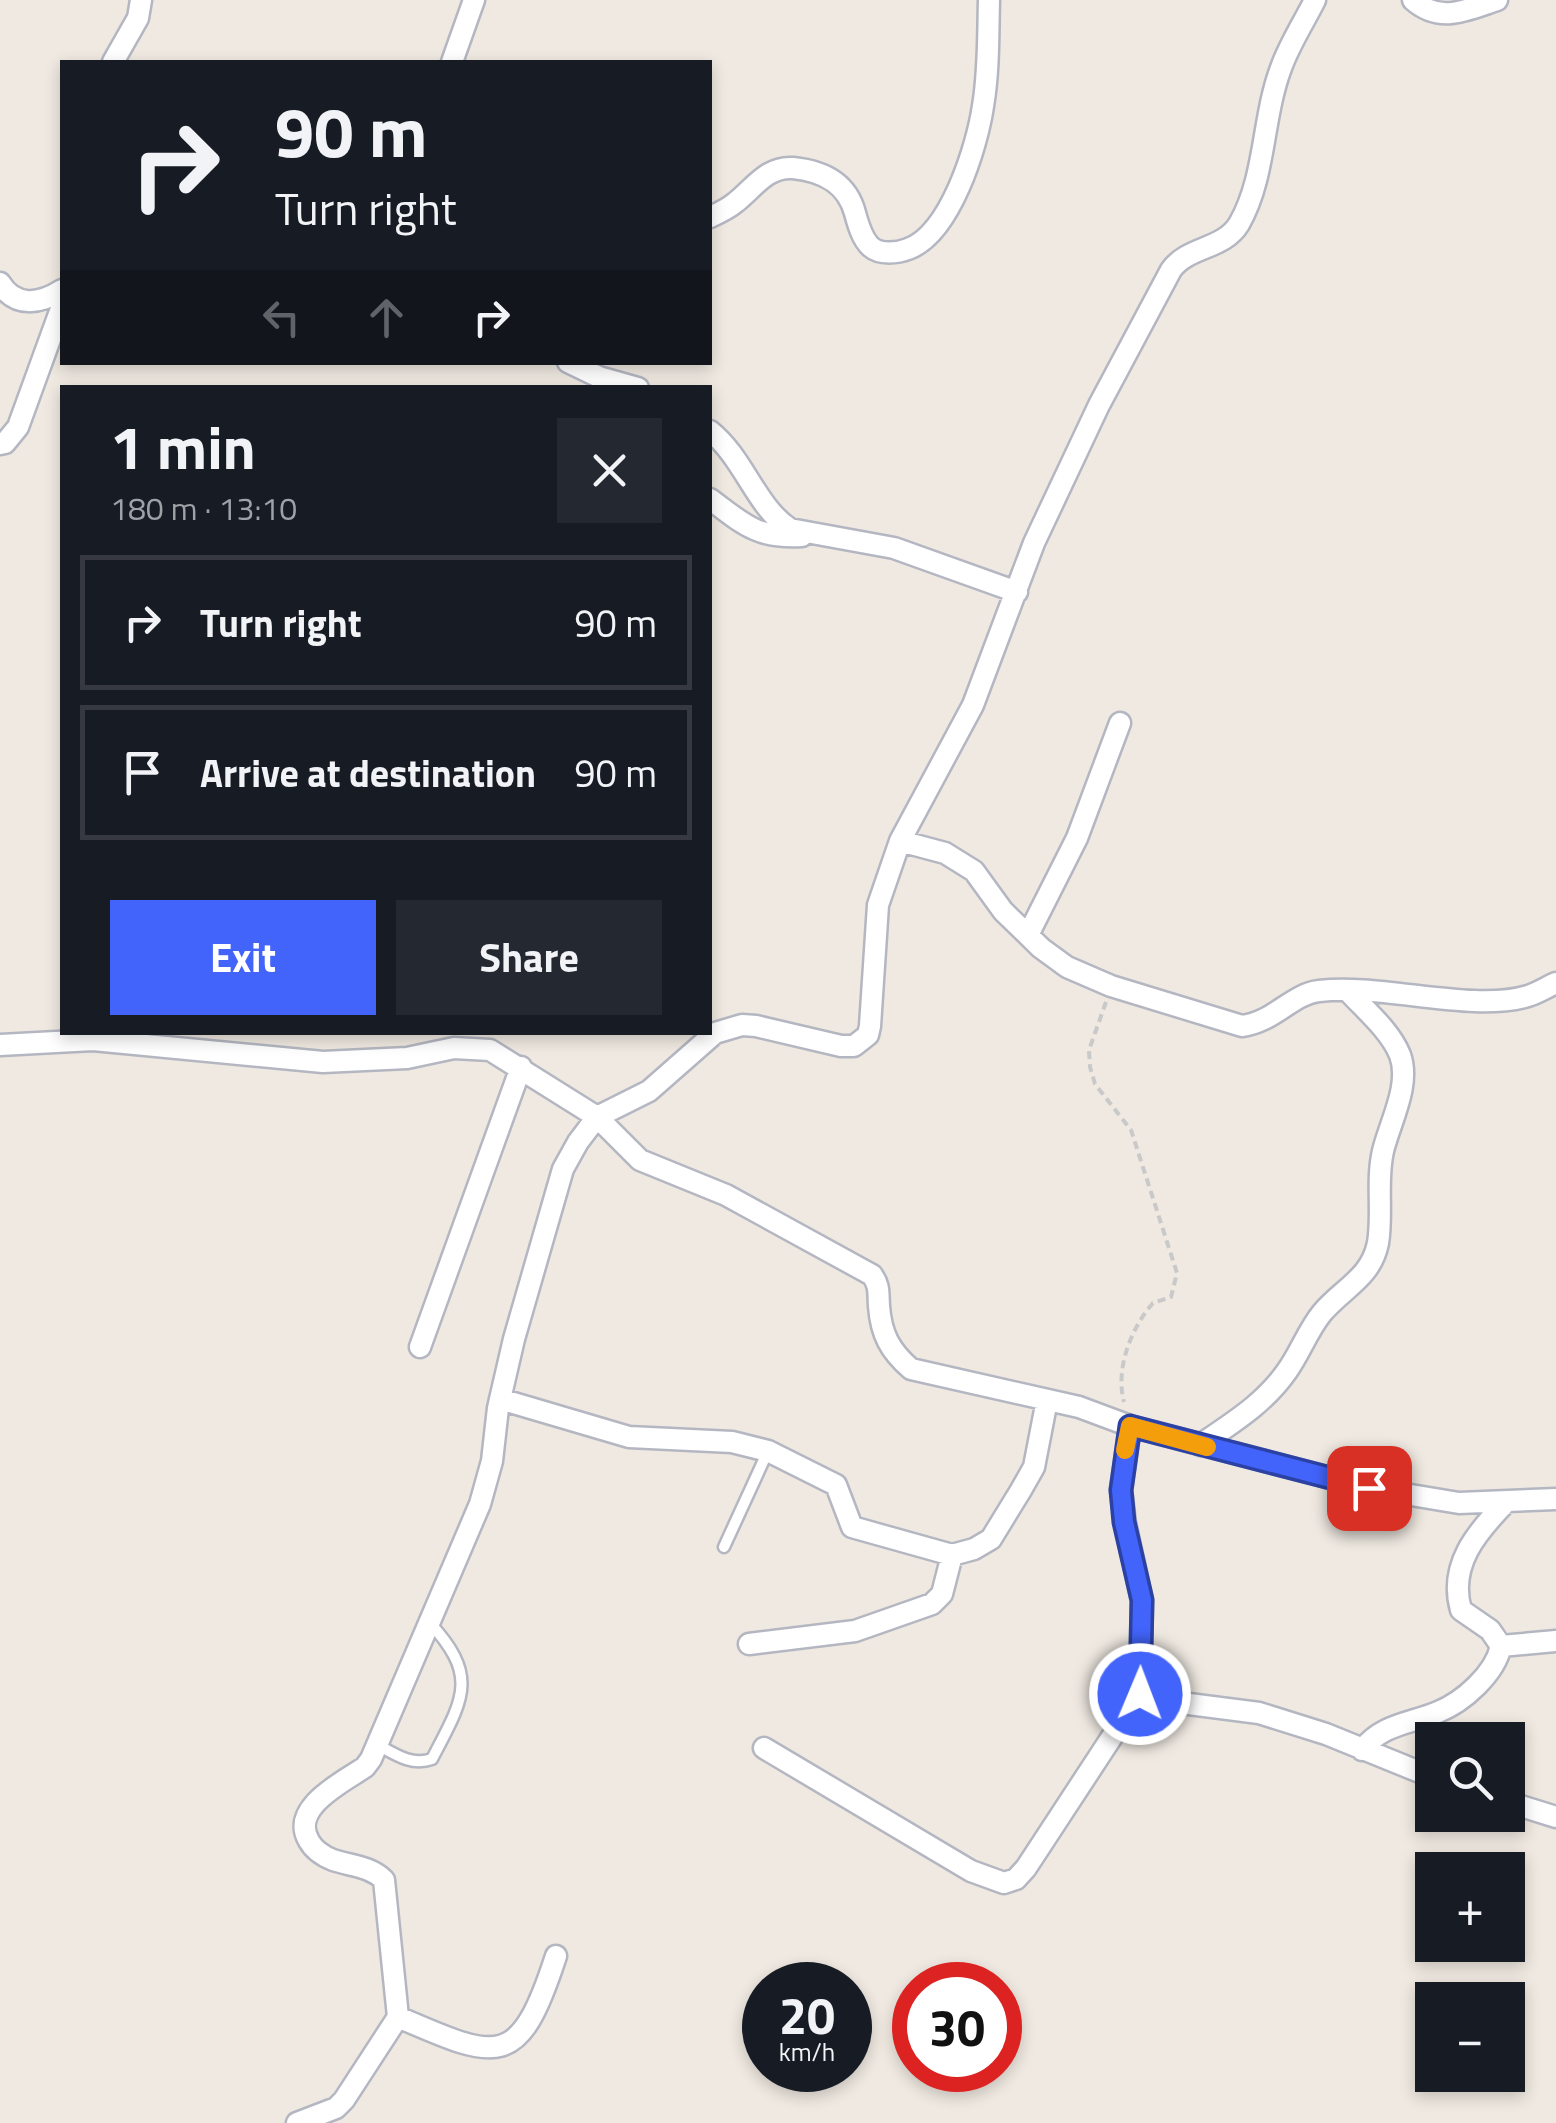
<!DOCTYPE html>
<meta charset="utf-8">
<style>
:root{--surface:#171b24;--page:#242831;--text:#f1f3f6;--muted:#9ea1a6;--line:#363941;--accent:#4264fb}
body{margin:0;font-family:"Titillium Web",sans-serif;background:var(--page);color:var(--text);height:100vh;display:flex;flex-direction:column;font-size:38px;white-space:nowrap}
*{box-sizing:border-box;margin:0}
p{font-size:32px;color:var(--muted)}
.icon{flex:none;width:55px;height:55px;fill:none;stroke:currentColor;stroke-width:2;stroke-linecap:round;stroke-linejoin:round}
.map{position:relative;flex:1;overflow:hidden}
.side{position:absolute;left:60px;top:385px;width:652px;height:650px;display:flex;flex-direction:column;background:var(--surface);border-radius:0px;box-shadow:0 5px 15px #0003}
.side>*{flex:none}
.hud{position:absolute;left:60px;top:60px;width:652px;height:305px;border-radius:0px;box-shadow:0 5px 15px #0003;background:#171b24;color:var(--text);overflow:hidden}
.controls{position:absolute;left:1415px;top:1722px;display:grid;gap:20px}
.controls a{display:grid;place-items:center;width:110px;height:110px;border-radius:0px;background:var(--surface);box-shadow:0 5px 15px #0003;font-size:50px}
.speed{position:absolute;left:742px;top:1962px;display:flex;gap:20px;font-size:50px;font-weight:700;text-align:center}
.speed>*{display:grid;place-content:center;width:130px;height:130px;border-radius:50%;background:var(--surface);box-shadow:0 5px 15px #0003;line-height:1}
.speed small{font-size:25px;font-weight:400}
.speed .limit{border:15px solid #d22;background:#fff;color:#111}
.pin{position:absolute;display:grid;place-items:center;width:85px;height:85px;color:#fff;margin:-42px;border-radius:20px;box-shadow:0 5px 15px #0006}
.me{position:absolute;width:110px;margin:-55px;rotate:1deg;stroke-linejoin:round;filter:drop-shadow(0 0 8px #0008)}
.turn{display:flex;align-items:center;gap:35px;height:210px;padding:0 50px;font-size:45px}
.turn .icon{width:130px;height:130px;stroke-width:2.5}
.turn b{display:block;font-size:70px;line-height:85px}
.lanes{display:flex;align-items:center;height:95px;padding:0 50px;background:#0003;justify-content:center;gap:50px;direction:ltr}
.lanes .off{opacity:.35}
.round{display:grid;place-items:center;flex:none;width:105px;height:105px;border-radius:0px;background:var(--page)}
.head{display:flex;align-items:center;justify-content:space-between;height:170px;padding:0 50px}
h1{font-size:60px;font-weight:700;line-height:75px}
.cta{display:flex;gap:20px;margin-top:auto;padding:20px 50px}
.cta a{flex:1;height:115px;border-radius:0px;background:var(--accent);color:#fff;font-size:40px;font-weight:700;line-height:115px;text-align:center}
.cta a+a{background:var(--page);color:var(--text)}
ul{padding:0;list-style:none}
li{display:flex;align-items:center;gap:30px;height:135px;margin:0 20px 15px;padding:0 30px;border:5px solid var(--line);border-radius:0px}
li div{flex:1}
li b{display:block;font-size:38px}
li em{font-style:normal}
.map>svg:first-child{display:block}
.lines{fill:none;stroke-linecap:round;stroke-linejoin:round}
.service-casing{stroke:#b4b7c1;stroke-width:15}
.minor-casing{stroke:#b4b7c1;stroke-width:25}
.path{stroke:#c9c9c9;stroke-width:4;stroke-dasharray:8 5;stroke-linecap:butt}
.service{stroke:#fff;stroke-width:10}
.minor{stroke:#fff;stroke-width:20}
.route-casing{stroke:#2b41a3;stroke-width:25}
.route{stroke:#4264fb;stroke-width:18}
.slow{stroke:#f59e0b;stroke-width:18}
</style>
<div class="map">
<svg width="1556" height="2123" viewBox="0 0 1556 2123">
<rect width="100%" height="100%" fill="#efe9e1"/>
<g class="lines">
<g class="service-casing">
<path id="service" d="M724,1547L768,1451
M378,1745C396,1755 412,1766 432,1759C463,1699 480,1677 429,1622"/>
</g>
<g class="minor-casing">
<path id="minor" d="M1413,0C1440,24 1467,10 1497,0
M113,62L138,18L141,0
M452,62L474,0
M710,217C719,213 729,208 736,202C754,188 767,166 793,168C823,171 847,183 855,213C858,224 862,239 871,247C880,255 898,253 908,249C950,234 977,147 983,106C989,71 988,35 989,0
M0,283C15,308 40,304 62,290
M568,362L599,377L638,388
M710,431C744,458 756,507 790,529L894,548L1017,592
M0,444L5,443L18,427L62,306
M710,499C743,524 758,539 802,536
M900,841L973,705L1034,543L1099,405L1171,270C1188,246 1223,250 1239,224C1266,177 1262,118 1281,68C1289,45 1304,22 1315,0
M1028,935L1077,838L1120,723
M0,1045L93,1040L323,1062L407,1058L454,1048L490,1050L597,1117L640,1160L726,1195L872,1275C880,1286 878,1293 879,1306C881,1334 890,1351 911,1369L1079,1407L1130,1426L1121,1490L1125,1523L1142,1601L1140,1694L1150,1699L1259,1713L1326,1734L1432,1777
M420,1347L521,1067
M500,1399L629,1437L732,1442L768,1451L836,1485L852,1527L952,1555
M1130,1426L1369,1488L1459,1503L1556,1499
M1200,1445C1232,1423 1264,1404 1287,1371C1300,1353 1308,1330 1322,1313C1343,1288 1371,1278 1378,1243C1383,1213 1376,1181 1383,1151C1390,1122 1411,1085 1400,1055C1390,1030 1364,1009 1347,990
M749,1644L855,1631L932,1604L942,1594L952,1555L974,1549L991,1539L1021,1490L1034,1467L1047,1400
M1501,1646L1556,1641
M764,1748L971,1871L1004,1883L1016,1879L1026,1868L1140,1694
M1362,1750C1382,1724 1409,1724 1438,1712C1463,1702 1495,1674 1501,1646L1490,1630L1461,1610C1448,1565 1477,1532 1506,1502
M1508,1802L1556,1817
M398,2017C499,2061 519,2070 556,1956
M297,2123L336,2108L344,2100L398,2017L384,1880C370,1866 351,1866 333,1860C323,1856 314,1850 309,1841C289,1808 343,1782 365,1767L371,1759L480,1504L492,1461L498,1408L514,1339L563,1169L578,1142L597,1117L649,1091L715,1033L742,1025L756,1026L841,1046H854L868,1035L870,1026L878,905L900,841L945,853L974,871L1003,911L1041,948L1067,967L1111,986L1242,1026C1274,1022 1292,994 1319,991C1381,983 1471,1013 1528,996C1538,993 1547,987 1556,983"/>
</g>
<path class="path" d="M1106,1002L1089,1050L1090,1067L1095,1084L1131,1130L1177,1273L1171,1297L1153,1303C1131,1328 1115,1369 1124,1402"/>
<use href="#service" class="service"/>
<use href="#minor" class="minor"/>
</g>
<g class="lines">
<g class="route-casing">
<path id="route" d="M1140,1694L1142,1600L1124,1522L1121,1490L1130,1426L1369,1488"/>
</g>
<use href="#route" class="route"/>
<path class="slow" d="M1125,1450L1130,1426L1207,1447"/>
</g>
</svg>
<div class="controls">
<a><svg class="icon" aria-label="search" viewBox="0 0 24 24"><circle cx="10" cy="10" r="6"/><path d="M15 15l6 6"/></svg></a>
<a>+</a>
<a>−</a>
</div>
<div class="speed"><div>20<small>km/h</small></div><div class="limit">30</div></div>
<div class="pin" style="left:1369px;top:1488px;background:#d93025"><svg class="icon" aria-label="arrive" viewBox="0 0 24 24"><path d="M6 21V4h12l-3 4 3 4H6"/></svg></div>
<svg class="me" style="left:1140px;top:1694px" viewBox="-20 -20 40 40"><circle r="17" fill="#4264fb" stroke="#fff" stroke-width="3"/><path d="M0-11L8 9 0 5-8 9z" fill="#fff"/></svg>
<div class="hud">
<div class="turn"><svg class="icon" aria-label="right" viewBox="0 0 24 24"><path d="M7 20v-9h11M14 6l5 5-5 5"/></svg><div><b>90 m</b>Turn right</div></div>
<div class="lanes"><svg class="icon off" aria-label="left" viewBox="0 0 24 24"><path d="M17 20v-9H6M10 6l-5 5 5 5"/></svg><svg class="icon off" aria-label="ahead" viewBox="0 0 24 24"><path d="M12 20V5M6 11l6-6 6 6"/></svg><svg class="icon" aria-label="right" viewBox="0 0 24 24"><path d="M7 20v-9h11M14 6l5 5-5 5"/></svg></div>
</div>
<section class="side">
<div class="head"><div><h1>1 min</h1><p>180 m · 13:10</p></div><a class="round"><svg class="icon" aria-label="close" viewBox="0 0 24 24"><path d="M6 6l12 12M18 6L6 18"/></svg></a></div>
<ul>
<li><svg class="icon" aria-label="right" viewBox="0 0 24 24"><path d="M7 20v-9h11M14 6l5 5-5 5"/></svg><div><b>Turn right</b></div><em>90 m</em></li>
<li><svg class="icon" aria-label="arrive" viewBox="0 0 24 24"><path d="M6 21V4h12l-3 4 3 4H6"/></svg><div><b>Arrive at destination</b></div><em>90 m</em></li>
</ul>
<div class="cta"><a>Exit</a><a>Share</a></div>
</section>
</div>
